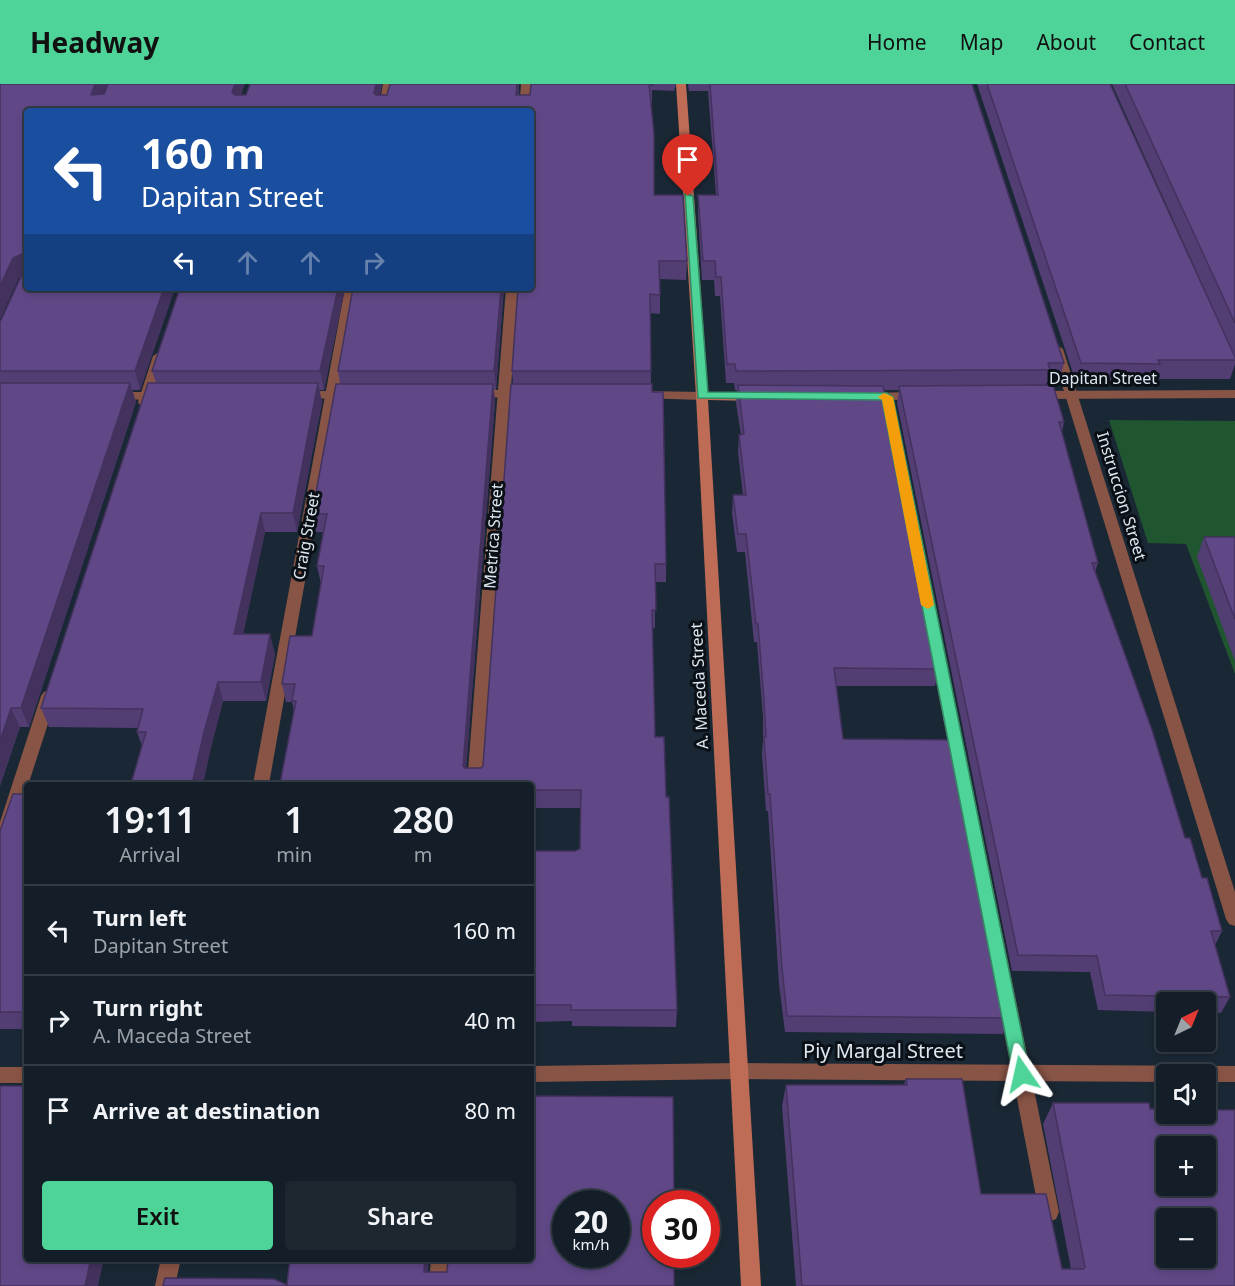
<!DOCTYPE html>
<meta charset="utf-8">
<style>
:root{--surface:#141e28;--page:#1d2730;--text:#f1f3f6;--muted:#9da2a8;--line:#333c45;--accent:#4ed399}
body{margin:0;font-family:"Noto Sans",sans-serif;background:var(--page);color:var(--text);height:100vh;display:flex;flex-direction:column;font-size:22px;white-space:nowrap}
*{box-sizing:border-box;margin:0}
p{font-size:20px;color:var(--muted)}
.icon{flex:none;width:33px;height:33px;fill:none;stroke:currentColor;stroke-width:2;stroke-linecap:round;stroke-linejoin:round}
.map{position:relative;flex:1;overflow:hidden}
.side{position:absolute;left:24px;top:698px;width:510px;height:480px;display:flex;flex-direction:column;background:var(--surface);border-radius:6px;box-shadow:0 3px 9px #0003,0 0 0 2px var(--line)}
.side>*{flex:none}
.guide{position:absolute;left:24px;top:24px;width:510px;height:183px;border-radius:6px;box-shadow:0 3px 9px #0003,0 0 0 2px var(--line);background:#1a4fa0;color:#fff;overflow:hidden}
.needle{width:39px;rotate:43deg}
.fabs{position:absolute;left:1156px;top:908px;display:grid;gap:12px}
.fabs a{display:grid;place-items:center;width:60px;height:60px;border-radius:6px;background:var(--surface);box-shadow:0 3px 9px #0003,0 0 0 2px var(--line);font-size:30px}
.speed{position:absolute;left:552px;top:1106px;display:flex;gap:12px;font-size:30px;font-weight:700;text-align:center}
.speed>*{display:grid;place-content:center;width:78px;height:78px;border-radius:50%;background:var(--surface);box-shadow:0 3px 9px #0003,0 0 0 2px var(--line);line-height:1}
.speed small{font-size:15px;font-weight:400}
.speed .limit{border:9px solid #d22;background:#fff;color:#111}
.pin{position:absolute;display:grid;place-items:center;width:51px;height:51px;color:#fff;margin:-62px -26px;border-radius:50% 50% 50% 0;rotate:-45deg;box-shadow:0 0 6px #0007}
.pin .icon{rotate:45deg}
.me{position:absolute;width:66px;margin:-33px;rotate:349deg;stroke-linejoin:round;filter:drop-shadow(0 0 4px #0008)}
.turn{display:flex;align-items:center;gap:21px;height:126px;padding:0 18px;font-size:27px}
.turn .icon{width:78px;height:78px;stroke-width:2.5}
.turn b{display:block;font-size:42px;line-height:51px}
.lanes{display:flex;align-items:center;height:57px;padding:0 18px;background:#0003;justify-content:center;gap:30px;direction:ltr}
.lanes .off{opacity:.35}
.eta{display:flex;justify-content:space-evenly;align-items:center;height:102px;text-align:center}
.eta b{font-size:36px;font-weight:600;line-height:42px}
.primary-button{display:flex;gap:12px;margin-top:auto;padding:12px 18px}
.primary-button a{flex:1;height:69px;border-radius:6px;background:var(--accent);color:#111;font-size:24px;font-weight:600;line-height:69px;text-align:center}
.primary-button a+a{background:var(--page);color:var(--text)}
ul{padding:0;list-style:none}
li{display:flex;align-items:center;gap:18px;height:90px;padding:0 18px;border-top:2px solid var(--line)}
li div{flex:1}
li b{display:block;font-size:22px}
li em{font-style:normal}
header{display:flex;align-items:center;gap:36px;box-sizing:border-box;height:84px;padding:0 30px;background:var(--accent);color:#111}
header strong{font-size:28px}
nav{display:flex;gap:33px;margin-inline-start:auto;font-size:21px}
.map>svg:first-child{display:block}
.green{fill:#1f552f}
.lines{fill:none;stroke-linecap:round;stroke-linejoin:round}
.minor{fill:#885445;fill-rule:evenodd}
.tertiary{fill:#885445;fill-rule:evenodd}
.secondary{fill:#be6c55;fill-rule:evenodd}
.wall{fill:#533e74}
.shaded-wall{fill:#43325e}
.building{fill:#604887;stroke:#43325e;stroke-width:1.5;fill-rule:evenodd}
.route{fill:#4ed399;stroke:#338963;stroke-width:1.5}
.slow{fill:#f59e0b}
.labels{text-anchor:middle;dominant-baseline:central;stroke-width:6;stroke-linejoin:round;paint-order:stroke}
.street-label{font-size:16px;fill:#dee7f0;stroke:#0a1016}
.near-street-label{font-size:20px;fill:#dee7f0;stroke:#0a1016}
</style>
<header>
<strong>Headway</strong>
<nav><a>Home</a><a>Map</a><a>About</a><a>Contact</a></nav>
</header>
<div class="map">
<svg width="1235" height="1202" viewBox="0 0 1235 1202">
<rect width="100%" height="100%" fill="#1a2835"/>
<path class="green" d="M1109,336L1235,337V590L1186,460L1148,459Z"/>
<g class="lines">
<path class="minor" d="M383,0H393L388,27H378Z
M521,0H531L529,27H519Z
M345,204H357L269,700H253Z
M506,204H518L483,700H467Z
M1057,261L1063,265L1235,808V842L1229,840L1226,835L1051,265Z
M159,268L165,272L150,318L144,322L140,321L138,318L153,272Z
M887,309L893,313L1059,1128L1056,1135L1049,1138L1042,1135L1039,1128L881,313Z
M49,606L54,608L57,612L8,763L6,768L0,770V738L41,612L44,608Z
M161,1174H181L175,1202H155Z
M431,1174H451L449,1202H429Z"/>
<path class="tertiary" d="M474,306H531L537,310L531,314L470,313L468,310L470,307Z
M1235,306V314L1037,315L1031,311L1037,307Z
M300,307H354L360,311L354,315L296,314L294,311L296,308Z
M645,307L702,308L708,312L702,316L641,314L639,311L641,308Z
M114,308H162L168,312L162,316L110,315L108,312L110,309Z
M917,308L921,309L923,312L921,315L866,317L860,313L866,309Z
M738,979L1235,982V998H1206V990H1167V998L738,995L531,998V982Z
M0,983H27V999H0Z"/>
<path class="secondary" d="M676,0H686L708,308L756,309L762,313L756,317L708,316L761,1202H741L696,312Z"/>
</g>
<path class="wall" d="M0,0H107L103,10L241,11H246L250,0H382L380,11L519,0V11H530L531,0H676L674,7L652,6V19H651L654,111L687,177L686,196L660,195V230L650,229L651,300L666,480V498H655V544H652L655,653L666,713L677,926L676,943L572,942V937L531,938V767H575L580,765L581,724H531V700H280L294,627L292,618H286L282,600L312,552L321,500L317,482L323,448H316L312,430L340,300L338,287L504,204L496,306H494L495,318L466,684H481L483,682L513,300L512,287L531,27H27L175,204L140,306H132L136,318L29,643H20L0,702V237L1,236L21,192L19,193L0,235Z
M688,0H972L1064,279L1059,298H1047L1046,301L1064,338L1062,348L1098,479L1095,488L1185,754L1222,847L1215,861L1230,913L1221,929L1206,928V918H1167V928L1098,926L1090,888L1012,887L897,319L899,306H884L939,585L935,602H836L843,655L1009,934L1003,950L785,948L779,900L768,727H766L762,670L763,656V633L757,558H754L745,468H737L732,429L733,411H743L738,368L739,351H741L736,319L737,306H735L734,299H726L720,212H715L714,196H702L698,130V111H716L708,7H689Z
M977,0H1110L1235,273V280L1230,295H1155L1154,299L1076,298Z
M1112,0H1235V273Z
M345,204L324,306H319L322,318L297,448H265L243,550L275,570L266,617H223L210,667L203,700H131L142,662L137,648L138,644L49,643L41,624L156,299L152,287Z
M1204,453H1235V577L1197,473Z
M27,710V945H0V747Z
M906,995L981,1110L1062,1185H1071L1043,1040L1053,1019L1150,1025L1235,1202H796L782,1022L786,1001H904Z"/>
<path class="shaded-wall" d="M95,0H107L96,27L91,11Z
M235,0H245L236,26L232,8Z
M376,0H382L376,27L374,9Z
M517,0H519L517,27L516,11Z
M22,170L27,190L19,193L0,235V202L13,174Z
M164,204H175L140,306L135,287Z
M338,204H345L324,306L320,287Z
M501,204H504L496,306L494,287Z
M130,299L136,318L29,643L21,624Z
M318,299L322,318L297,448L293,429Z
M493,300L495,318L465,700L463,682Z
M261,429L265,448L239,569L234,550Z
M270,550L275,570L266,617L261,598Z
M218,598L223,617L210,667L203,700H192L204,648Z
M11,624L20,643L0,702V657Z
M91,1174H104L98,1202H85Z
M425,1174H429L427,1202L424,1188Z"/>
<path class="building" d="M0,0H95L91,11L104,10L108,0H235L232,8L235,11H246L250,0H376L374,9L376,11H387L390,0H517L516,11H530L531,0H652L653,1H649L654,50V111H683L687,177H659L660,211L650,210L651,287H512L518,204H531V27H27V204H164L135,287H0V237L1,236L24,186L22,170L13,174L0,202Z
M710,0H972L1064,279H1048L1050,286L736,287L735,280H727L721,193H716L715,177H703L698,111H718Z
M987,0H1110L1235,273V276H1158L1160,280L1081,279Z
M1125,0H1235V239Z
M180,204H338L320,287H152Z
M353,204H501L494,287H338Z
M0,299H130L21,624H11L0,657Z
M148,299H318L293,429H261L234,550H270L261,598H218L204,648L192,700H131L146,648H137L143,625L41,624Z
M336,300H493L463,682L465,684H481L483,682L511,300H652V308H663L666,480H655L656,526H652L655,653H664L666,713H669L677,926H571V921H531V767H575L580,765L581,706H531V700H280L296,617H292L295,600H282L290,552H312L324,482H317L327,430H312Z
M738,301L883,302L939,585L834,584L843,655L954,656L1009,934L787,932L782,884L770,710H768L764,653H766L764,616L758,540H756L746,450H738L733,411H746L739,351L744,350Z
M1053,301L1064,338H1059L1098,479H1092L1152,646L1185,754H1190L1202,794H1207L1222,847H1211L1230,913L1105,911L1097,872L1018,871L899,302Z
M1204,453H1235V535Z
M13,710H27V928H0V747Z
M906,995H962L981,1110H1046L1062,1185H1083L1085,1183L1053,1019H1149L1150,1025H1167V1029H1206V1026H1235V1202H802L786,1001H907ZM1167,1062H1206V1101H1167ZM1167,1134H1206V1173H1167Z
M0,1002H27V1174H91L85,1202H0Z
M531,1012L673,1013L674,1119H656V1170H674V1202H163L165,1194L274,1195L287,1201L290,1174H425L424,1188H447L448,1174H531ZM566,1119H616V1170H566Z"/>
<path class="route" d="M685,110L693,112L708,308L887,309L893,313L1030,990L1028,995L1022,997L1016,995L1013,990L882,316L698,314Z"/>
<path class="slow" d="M884,309L893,313L934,521L928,525L921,521L882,316L878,313Z"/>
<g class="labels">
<g class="street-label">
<text x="1103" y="294">Dapitan Street</text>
<text transform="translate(1122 412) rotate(73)">Instruccion Street</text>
<text transform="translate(306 452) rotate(-80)">Craig Street</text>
<text transform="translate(493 452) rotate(-86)">Metrica Street</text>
<text transform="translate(699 602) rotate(-93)">A. Maceda Street</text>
</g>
<g class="near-street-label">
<text x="883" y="966">Piy Margal Street</text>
</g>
</g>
</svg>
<div class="fabs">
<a><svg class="needle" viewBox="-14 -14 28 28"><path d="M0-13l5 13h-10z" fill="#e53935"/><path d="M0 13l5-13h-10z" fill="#9da2a8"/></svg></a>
<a><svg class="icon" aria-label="sound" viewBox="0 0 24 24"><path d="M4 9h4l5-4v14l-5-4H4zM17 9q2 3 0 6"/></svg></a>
<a>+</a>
<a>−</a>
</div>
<div class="speed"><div>20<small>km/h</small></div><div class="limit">30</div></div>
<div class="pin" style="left:688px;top:112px;background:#d93025"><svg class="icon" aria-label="arrive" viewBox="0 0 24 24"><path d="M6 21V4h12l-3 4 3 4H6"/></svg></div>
<svg class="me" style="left:1022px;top:990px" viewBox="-20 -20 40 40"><path d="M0-17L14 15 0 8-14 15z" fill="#4ed399" stroke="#fff" stroke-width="4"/></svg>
<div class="guide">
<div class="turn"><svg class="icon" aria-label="left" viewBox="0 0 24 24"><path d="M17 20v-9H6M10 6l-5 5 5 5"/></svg><div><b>160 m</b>Dapitan Street</div></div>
<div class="lanes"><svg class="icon" aria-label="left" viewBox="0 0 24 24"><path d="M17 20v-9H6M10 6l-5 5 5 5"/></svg><svg class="icon off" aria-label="ahead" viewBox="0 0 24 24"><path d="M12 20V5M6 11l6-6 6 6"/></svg><svg class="icon off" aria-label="ahead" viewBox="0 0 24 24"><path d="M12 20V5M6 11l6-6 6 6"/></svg><svg class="icon off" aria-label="right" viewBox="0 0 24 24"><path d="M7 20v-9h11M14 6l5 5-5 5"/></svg></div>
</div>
<section class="side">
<div class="eta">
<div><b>19:11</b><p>Arrival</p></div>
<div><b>1</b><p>min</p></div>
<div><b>280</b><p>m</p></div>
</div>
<ul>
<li><svg class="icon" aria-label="left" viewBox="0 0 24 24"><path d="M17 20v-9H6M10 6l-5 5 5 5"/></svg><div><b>Turn left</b><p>Dapitan Street</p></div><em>160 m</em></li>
<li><svg class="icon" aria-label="right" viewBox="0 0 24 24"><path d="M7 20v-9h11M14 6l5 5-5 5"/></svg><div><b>Turn right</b><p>A. Maceda Street</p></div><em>40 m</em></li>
<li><svg class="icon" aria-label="arrive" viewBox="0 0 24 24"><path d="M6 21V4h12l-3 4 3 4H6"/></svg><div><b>Arrive at destination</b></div><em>80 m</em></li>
</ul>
<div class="primary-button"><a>Exit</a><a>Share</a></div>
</section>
</div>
